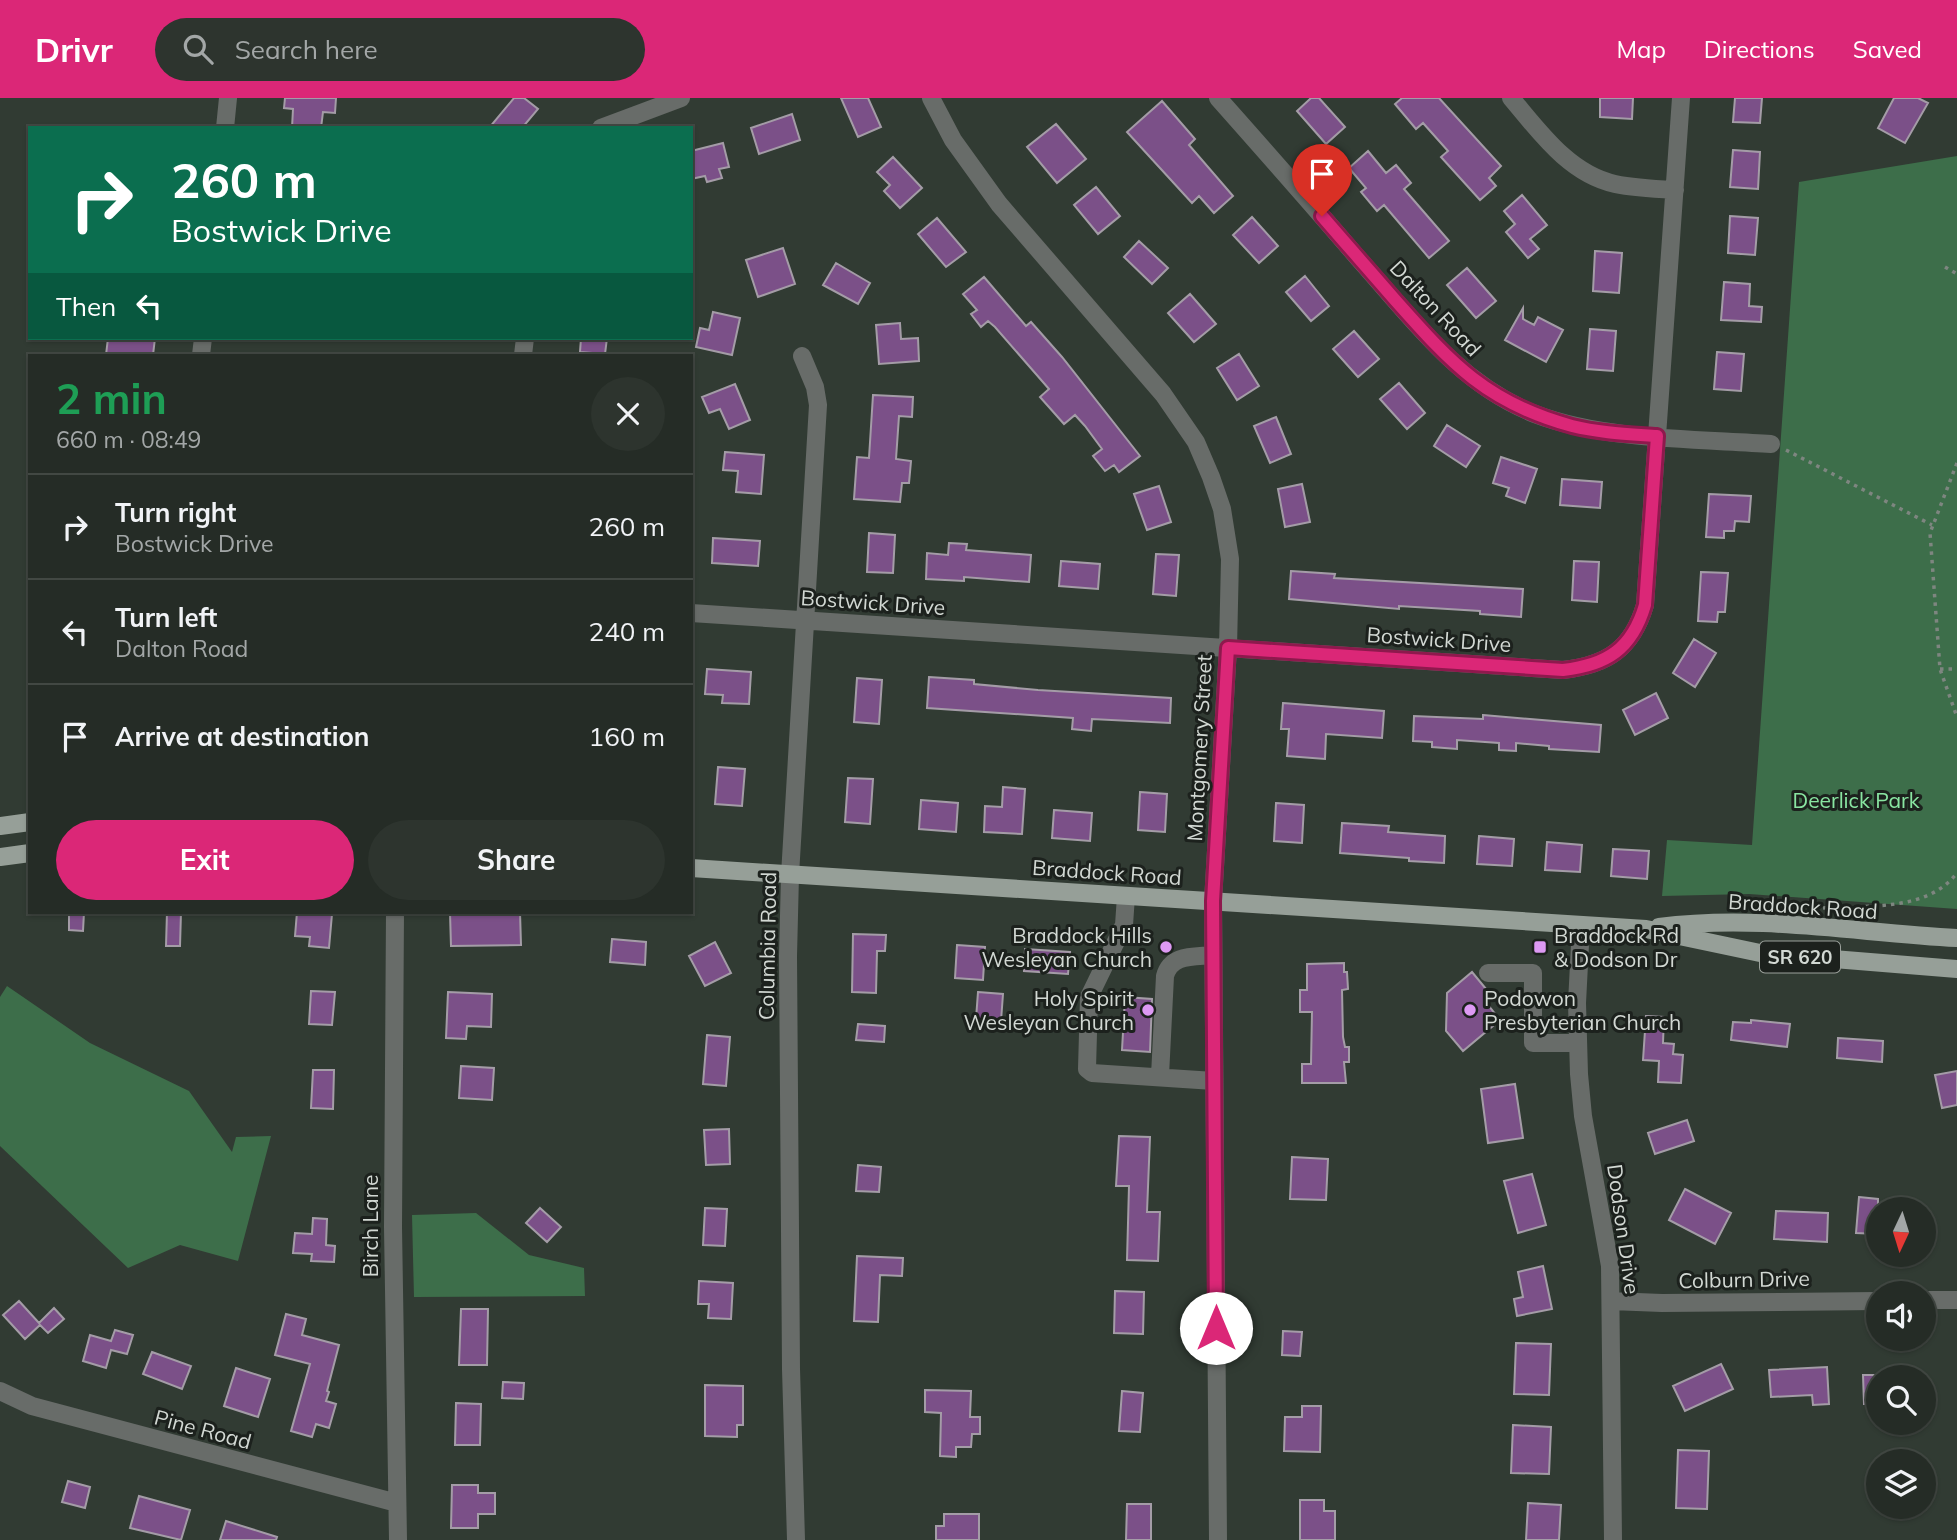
<!DOCTYPE html>
<meta charset="utf-8">
<style>
:root{--surface:#252c26;--page:#2d342e;--text:#f1f3f6;--muted:#a3a7a7;--line:#424843;--accent:#db2777}
body{margin:0;font-family:Mulish,sans-serif;background:var(--page);color:var(--text);height:100vh;display:flex;flex-direction:column;font-size:26px;white-space:nowrap}
*{box-sizing:border-box;margin:0}
p{font-size:23px;color:var(--muted)}
.icon{flex:none;width:38px;height:38px;fill:none;stroke:currentColor;stroke-width:2;stroke-linecap:round;stroke-linejoin:round}
.map{position:relative;flex:1;overflow:hidden}
.sheet{position:absolute;left:28px;top:256px;width:665px;height:560px;display:flex;flex-direction:column;background:var(--surface);border-radius:0px;box-shadow:0 2px 5px #0004,0 0 0 2px var(--line)}
.sheet>*{flex:none}
.top-card{position:absolute;left:28px;top:28px;width:665px;height:214px;border-radius:0px;box-shadow:0 2px 5px #0004,0 0 0 2px var(--line);background:#0b6e4f;color:#fff;overflow:hidden}
.needle{width:46px;rotate:184deg}
.tools{position:absolute;left:1866px;top:1099px;display:grid;gap:14px}
.tools a{display:grid;place-items:center;width:70px;height:70px;border-radius:50%;background:var(--surface);box-shadow:0 2px 5px #0004,0 0 0 2px var(--line);font-size:35px}
.pin{position:absolute;display:grid;place-items:center;width:60px;height:60px;color:#fff;margin:-72px -30px;border-radius:50% 50% 50% 0;rotate:-45deg;box-shadow:0 0 7px #0007}
.pin .icon{rotate:45deg}
.me{position:absolute;width:77px;margin:-38px;rotate:0deg;stroke-linejoin:round;filter:drop-shadow(0 0 5px #0008)}
.turn{display:flex;align-items:center;gap:24px;height:147px;padding:0 28px;font-size:32px}
.turn .icon{width:91px;height:91px;stroke-width:2.5}
.turn b{display:block;font-size:49px;line-height:60px}
.then{display:flex;align-items:center;height:66px;padding:0 28px;background:#0003;gap:14px;font-size:26px}
.round{display:grid;place-items:center;flex:none;width:74px;height:74px;border-radius:37px;background:var(--page)}
.summary{display:flex;align-items:center;justify-content:space-between;height:119px;padding:0 28px}
h1{font-size:42px;font-weight:700;line-height:52px;color:#1e9e55}
.cta{display:flex;gap:14px;margin-top:auto;padding:14px 28px}
.cta a{flex:1;height:80px;border-radius:42px;background:var(--accent);color:#fff;font-size:28px;font-weight:700;line-height:80px;text-align:center}
.cta a+a{background:var(--page);color:var(--text)}
ul{padding:0;list-style:none}
li{display:flex;align-items:center;gap:21px;height:105px;padding:0 28px;border-top:2px solid var(--line)}
li div{flex:1}
li b{display:block;font-size:26px}
li em{font-style:normal}
header{display:flex;align-items:center;gap:42px;box-sizing:border-box;height:98px;padding:0 35px;background:var(--accent);color:#fff}
header strong{font-size:33px}
nav{display:flex;gap:38px;margin-inline-start:auto;font-size:24px}
.search{width:490px;height:63px;background:var(--page);display:flex;align-items:center;gap:18px;box-sizing:border-box;padding:0 24px;border-radius:38px;color:var(--muted);font-size:26px}
.map>svg:first-child{display:block}
.green{fill:#3d6e4a}
.building{fill:#7b5088;stroke:#a49ca7;stroke-width:2}
.lines{fill:none;stroke-linecap:round;stroke-linejoin:round}
.path{stroke:#7e8680;stroke-width:3.5;stroke-dasharray:3.5 5;stroke-linecap:butt}
.minor{stroke:#686c69;stroke-width:18}
.major{stroke:#969f98;stroke-width:18}
.route-casing{stroke:#8e194d;stroke-width:18}
.route{stroke:#db2777;stroke-width:12}
.poi-dot{fill:#dd99f3;stroke:#1c211d;stroke-width:2.5}
.labels{text-anchor:middle;dominant-baseline:central;stroke-width:6;stroke-linejoin:round;paint-order:stroke}
.shield{fill:#1c211d;stroke:#9ba19c;stroke-width:2}
.shield-label{font-size:19px;font-weight:bold;fill:#d2d8d3}
.street-label{font-size:21px;fill:#d2d8d3;stroke:#1c211d}
.park-label{font-size:21px;fill:#89e5a1;stroke:#1c211d}
.poi-label{font-size:21px;fill:#d2d8d3;stroke:#1c211d;text-anchor:end}
</style>
<header>
<strong>Drivr</strong>
<div class="search"><svg class="icon" aria-label="search" viewBox="0 0 24 24"><circle cx="10" cy="10" r="6"/><path d="M15 15l6 6"/></svg>Search here</div>
<nav><a>Map</a><a>Directions</a><a>Saved</a></nav>
</header>
<div class="map">
<svg width="1957" height="1442" viewBox="0 0 1957 1442">
<rect width="100%" height="100%" fill="#313b33"/>
<path class="green" d="M1957,58V811L1749,796L1662,798L1667,742L1752,747L1799,84Z
M7,888L90,945L189,993L232,1054L236,1039L271,1038L238,1163L180,1147L128,1170L0,1048V899Z
M476,1115L529,1157L584,1170L585,1198L414,1199L412,1117Z"/>
<path class="building" d="M285,0H336L335,15L323,14L321,30H292L293,11L284,10Z
M514,0H524L538,11L522,30H489Z
M841,0H868L881,29L858,39Z
M1311,0H1319L1345,29L1326,46L1297,13Z
M1402,0H1439L1501,68L1489,80L1496,88L1480,102L1441,59L1448,53L1423,25L1416,31L1395,6Z
M1600,0H1633L1632,21L1600,19Z
M1735,0H1762L1760,25L1733,24Z
M1894,0H1918L1928,5L1905,45L1878,30Z
M1162,3L1195,41L1189,47L1233,98L1214,115L1199,98L1192,105L1127,34Z
M792,16L800,42L759,56L751,30Z
M1056,26L1086,61L1057,85L1027,49Z
M723,45L729,69L719,71L722,80L707,84L705,78L691,81V53Z
M1733,52L1760,54L1758,91L1730,89Z
M1368,53L1386,75L1396,67L1411,85L1404,91L1449,143L1429,160L1384,107L1377,113L1361,94L1366,90L1349,70Z
M893,59L922,90L900,110L884,93L890,87L877,74Z
M1096,89L1120,118L1098,136L1074,107Z
M1522,97L1547,127L1530,141L1539,151L1528,160L1506,134L1515,126L1504,113Z
M1730,118L1758,120L1755,157L1728,155Z
M1252,119L1278,148L1259,165L1233,137Z
M937,120L966,154L946,169L918,136Z
M1139,143L1168,170L1152,186L1124,159Z
M783,150L795,186L758,199L746,162Z
M1595,153L1622,155L1619,195L1593,193Z
M836,165L870,185L858,206L823,187Z
M1467,170L1496,203L1476,220L1447,187Z
M1305,178L1329,208L1311,223L1286,194Z
M984,179L1026,228L1031,224L1062,259L1140,358L1119,374L1114,367L1105,373L1093,358L1102,351L1085,328L1075,317L1064,326L1040,299L1049,291L995,229L988,223L981,229L971,216L977,212L963,196Z
M1724,184L1750,186L1749,208L1762,209L1761,224L1721,222Z
M1190,196L1216,226L1194,244L1168,215Z
M1523,210V221L1534,227L1538,219L1563,232L1546,264L1505,242Z
M713,214L740,220L732,257L696,249L700,230L709,232Z
M900,225L901,241L918,240L919,263L879,266L876,227Z
M1590,231L1616,233L1613,273L1587,271Z
M1354,233L1379,261L1358,279L1333,251Z
M108,240H155L153,257H106Z
M581,240H607L605,256L580,254Z
M1717,254L1744,256L1741,293L1714,291Z
M1239,256L1259,288L1237,302L1217,270Z
M1399,285L1425,315L1407,331L1380,301Z
M735,286L750,322L729,331L720,311L709,315L702,299Z
M873,297L913,299L912,319L899,318L896,361L911,363L909,385H902L900,404L854,401L857,359L869,360Z
M1276,319L1291,356L1270,365L1254,328Z
M1447,327L1480,348L1466,369L1434,348Z
M725,354L764,357L761,396L736,394L738,373L723,372Z
M1501,359L1537,371L1525,405L1506,398L1509,390L1493,385Z
M1562,381L1602,384L1600,410L1560,407Z
M1302,386L1310,424L1285,429L1278,391Z
M1159,388L1171,424L1147,432L1134,396Z
M1709,396L1751,398L1749,424L1735,423L1734,433H1724V440L1706,439Z
M869,435L895,437L893,475L867,474Z
M713,440L760,443L758,468L712,465Z
M949,445L967,446L966,452L1031,457L1029,484L964,479V483L926,481L927,455L948,457Z
M1156,456L1179,457L1176,498L1153,496Z
M1061,463L1100,466L1098,491L1059,488Z
M1574,463L1599,464L1597,504L1572,502Z
M1291,473L1335,476L1334,480L1523,491L1521,519L1480,516V513L1399,508V511L1289,501Z
M1701,474L1728,475L1725,514H1718L1717,524L1698,523Z
M1694,541L1716,555L1695,589L1673,575Z
M707,571L751,574L749,606L722,605L723,597L705,596Z
M929,579L974,582V586L1038,592L1171,600L1170,625L1092,621L1091,633L1072,631L1073,620L927,610Z
M857,580L882,582L879,626L854,624Z
M1656,595L1668,620L1635,637L1623,612Z
M1283,605L1384,613L1382,640L1326,636L1325,661L1287,658L1289,631H1281Z
M1483,617L1601,627L1599,654L1549,651V648L1516,645V653L1499,652V645L1457,642V651L1432,649V644L1413,643L1414,618L1483,621Z
M718,669L745,671L742,708L715,706Z
M848,680L873,681L870,726L845,724Z
M1003,689L1025,691L1022,736L984,734L985,708L1002,709Z
M1140,694L1167,696L1165,734L1138,732Z
M921,702L958,705L956,734L919,731Z
M1276,705L1304,707L1302,745L1274,743Z
M1054,712L1092,715L1090,743L1052,740Z
M1342,725L1389,728L1388,734L1445,738L1444,765L1409,763V760L1340,755Z
M1479,738L1514,741L1512,768L1477,766Z
M1547,744L1582,747L1580,774L1545,772Z
M1613,751L1649,753L1647,781L1611,778Z
M69,814H84L83,833L69,832Z
M167,814H181L180,848H166Z
M297,814L332,816L329,850L309,848L310,839L295,838Z
M520,814L521,847L451,848L450,815Z
M853,836L886,837L885,853H877L876,895L852,894Z
M612,841L646,844L645,867L610,864Z
M715,844L731,875L705,888L689,858Z
M957,847L985,849L983,882L955,880Z
M1025,851L1070,854L1068,876L1024,873Z
M1344,865V874H1347L1348,891L1342,892L1343,939L1345,949H1349V964H1344L1346,985H1302V966H1311L1312,914H1300V892H1307V866Z
M1472,874L1491,897L1485,903L1500,922L1463,953L1446,933L1447,895Z
M311,893L335,894L332,927L309,926Z
M448,894L492,896L491,929L467,928L466,941L446,940Z
M978,894L1003,896L1001,923L976,921Z
M1125,899L1152,901L1150,954L1122,952Z
M1646,918L1664,919L1663,945L1674,946L1673,956L1683,957L1681,985L1658,984L1659,963L1643,962Z
M1751,922L1790,926L1787,949L1731,942L1733,924L1751,925Z
M858,926L885,928L884,944L856,942Z
M707,937L730,939L726,988L703,986Z
M1838,940L1883,943L1882,964L1837,960Z
M461,968L494,970L492,1002L459,1000Z
M313,972H334L333,1011L311,1010Z
M1957,973V1007L1942,1010L1935,977Z
M1515,986L1523,1040L1488,1045L1481,991Z
M1687,1022L1694,1043L1655,1056L1648,1035Z
M729,1031L730,1066L706,1067L704,1032Z
M1119,1038L1150,1039L1147,1114H1160L1158,1163L1127,1162L1129,1088H1116Z
M1292,1059L1328,1061L1326,1102L1290,1101Z
M858,1067L881,1069L879,1094L856,1093Z
M1532,1076L1546,1127L1518,1135L1504,1083Z
M1685,1091L1731,1115L1715,1146L1669,1122Z
M1859,1099L1878,1101V1136L1856,1135Z
M540,1110L561,1129L547,1144L526,1125Z
M705,1110L727,1111L725,1148L703,1147Z
M1776,1113L1828,1115L1827,1144L1774,1141Z
M313,1120L327,1121L326,1147L335,1148L334,1164L311,1163L312,1156L293,1155L295,1135L312,1136Z
M857,1158L903,1160L902,1178L880,1177L878,1224L854,1223Z
M1543,1168L1552,1211L1517,1218L1514,1201L1523,1199L1518,1174Z
M699,1183L733,1185L731,1221L708,1220L709,1206H698Z
M1115,1193L1144,1194L1143,1236L1114,1235Z
M19,1203L39,1225L54,1210L64,1221L48,1235L40,1227L25,1241L3,1217Z
M461,1211H488L487,1267H459Z
M286,1216L306,1221L302,1237L339,1247L327,1293L329,1294L326,1303L336,1306L329,1330L316,1326L312,1339L291,1333L310,1266L275,1257Z
M115,1232L133,1237L127,1256L111,1252L106,1270L83,1263L90,1237L111,1243Z
M1283,1233L1302,1234L1300,1258L1282,1257Z
M1516,1245L1551,1246L1549,1297L1514,1296Z
M152,1254L191,1268L182,1291L143,1276Z
M1721,1266L1733,1291L1685,1313L1673,1288Z
M1827,1269L1829,1306L1813,1307L1812,1297L1771,1299L1769,1272Z
M236,1270L270,1281L258,1319L224,1308Z
M1863,1277H1878V1306H1864Z
M503,1284L524,1285L523,1301L502,1300Z
M705,1287L743,1288V1327H737V1339L705,1338Z
M925,1292L971,1293L970,1319H980V1336H972L971,1349H956V1359L940,1358L941,1315L925,1314Z
M1122,1293L1143,1295L1140,1334L1119,1333Z
M456,1305L481,1306L480,1347H455Z
M1302,1308H1321L1320,1354L1284,1353L1285,1319H1302Z
M1513,1327L1551,1329L1549,1376L1511,1375Z
M1678,1352L1709,1353L1707,1411L1676,1410Z
M68,1383L90,1389L85,1410L62,1404Z
M452,1387H478V1395H495V1416H478V1430H451Z
M139,1398L190,1412L181,1442L130,1430Z
M1300,1402H1324V1413H1335V1442H1300Z
M1528,1405L1561,1407L1559,1442H1526Z
M1127,1406H1151V1442H1126Z
M944,1416H979V1442H936V1428H944Z
M226,1423L277,1439L276,1442H220Z"/>
<g class="lines">
<path class="path" d="M1945,169L1957,176
M1786,352L1932,427
M1957,365L1930,435L1940,571L1957,619
M1940,571H1957
M1823,810C1867,807 1927,814 1957,775"/>
<path class="minor" d="M931,0L953,42L999,106L1163,296L1196,344L1211,379L1222,411L1230,461L1228,550L1213,803L1218,1442
M1218,0C1265,53 1312,106 1358,160C1411,219 1458,286 1535,316C1603,342 1697,341 1771,346
M1511,0C1539,33 1569,76 1615,86C1634,90 1655,91 1675,92
M225,30L228,0
M601,30L681,0
M201,257L203,240
M523,257L525,240
M691,515L1563,572C1607,567 1632,551 1645,507L1681,0
M1126,798L1124,827L1089,899L1087,971L1092,975L1214,983
M395,814L393,1129L398,1442
M1581,827L1577,905L1579,976L1583,1018L1610,1168L1613,1442
M1488,875H1533V945H1577
M1160,978L1165,878C1171,856 1193,859 1213,857
M1923,1202H1957
M1611,1203L1662,1205L1878,1203
M0,1293L32,1308L397,1405
M796,1442L791,1271L788,858L790,777L818,307L815,289L802,258"/>
<path class="major" d="M0,728L30,724
M0,759L30,755
M691,770L1646,831L1760,855L1957,871
M1659,829C1758,816 1859,835 1957,840"/>
</g>
<g class="lines">
<g class="route-casing">
<path id="route" d="M1216,1230L1213,803L1228,550L1563,572C1607,567 1632,551 1645,507L1657,338C1629,336 1600,335 1572,328C1487,305 1452,266 1396,203C1371,174 1346,146 1322,118"/>
</g>
<use href="#route" class="route"/>
</g>
<g class="poi-dot">
<circle cx="1166" cy="849" r="7"/>
<rect x="1533" y="842" width="14" height="14" rx="3.5"/>
<circle cx="1148" cy="912" r="7"/>
<circle cx="1470" cy="912" r="7"/>
</g>
<g class="labels">
<rect class="shield" x="1760" y="843.5" width="80" height="31" rx="5"/>
<g class="shield-label">
<text x="1800" y="859">SR 620</text>
</g>
<g class="street-label">
<text transform="translate(1436 210) rotate(47)">Dalton Road</text>
<text transform="translate(873 504) rotate(4)">Bostwick Drive</text>
<text transform="translate(1439 541) rotate(4)">Bostwick Drive</text>
<text transform="translate(1199 650) rotate(-87)">Montgomery Street</text>
<text transform="translate(1107 774) rotate(4)">Braddock Road</text>
<text transform="translate(1803 808) rotate(4)">Braddock Road</text>
<text transform="translate(767 848) rotate(-89)">Columbia Road</text>
<text transform="translate(370 1128) rotate(-90)">Birch Lane</text>
<text transform="translate(1624 1131) rotate(82)">Dodson Drive</text>
<text transform="translate(1744 1181) rotate(-1)">Colburn Drive</text>
<text transform="translate(203 1331) rotate(15)">Pine Road</text>
</g>
<g class="park-label">
<text x="1856" y="702">Deerlick Park</text>
</g>
<g class="poi-label">
<text x="1152" y="837">Braddock Hills<tspan x="1152" dy="24">Wesleyan Church</tspan></text>
<text x="1554" y="837" text-anchor="start">Braddock Rd<tspan x="1554" dy="24">&amp; Dodson Dr</tspan></text>
<text x="1134" y="900">Holy Spirit<tspan x="1134" dy="24">Wesleyan Church</tspan></text>
<text x="1484" y="900" text-anchor="start">Podowon<tspan x="1484" dy="24">Presbyterian Church</tspan></text>
</g>
</g>
</svg>
<div class="tools">
<a><svg class="needle" viewBox="-14 -14 28 28"><path d="M0-13l5 13h-10z" fill="#e53935"/><path d="M0 13l5-13h-10z" fill="#a3a7a7"/></svg></a>
<a><svg class="icon" aria-label="sound" viewBox="0 0 24 24"><path d="M4 9h4l5-4v14l-5-4H4zM17 9q2 3 0 6"/></svg></a>
<a><svg class="icon" aria-label="search" viewBox="0 0 24 24"><circle cx="10" cy="10" r="6"/><path d="M15 15l6 6"/></svg></a>
<a><svg class="icon" aria-label="layers" viewBox="0 0 24 24"><path d="M12 4l9 5-9 5-9-5zM3 14l9 5 9-5"/></svg></a>
</div>
<div class="pin" style="left:1322px;top:118px;background:#d93025"><svg class="icon" aria-label="arrive" viewBox="0 0 24 24"><path d="M6 21V4h12l-3 4 3 4H6"/></svg></div>
<svg class="me" style="left:1216px;top:1230px" viewBox="-20 -20 40 40"><circle r="19" fill="#fff"/><path d="M0-13L10 11 0 6-10 11z" fill="#db2777"/></svg>
<div class="top-card">
<div class="turn"><svg class="icon" aria-label="right" viewBox="0 0 24 24"><path d="M7 20v-9h11M14 6l5 5-5 5"/></svg><div><b>260 m</b>Bostwick Drive</div></div>
<div class="then">Then<svg class="icon" aria-label="left" viewBox="0 0 24 24"><path d="M17 20v-9H6M10 6l-5 5 5 5"/></svg></div>
</div>
<section class="sheet">
<div class="summary"><div><h1>2 min</h1><p>660 m · 08:49</p></div><a class="round"><svg class="icon" aria-label="close" viewBox="0 0 24 24"><path d="M6 6l12 12M18 6L6 18"/></svg></a></div>
<ul>
<li><svg class="icon" aria-label="right" viewBox="0 0 24 24"><path d="M7 20v-9h11M14 6l5 5-5 5"/></svg><div><b>Turn right</b><p>Bostwick Drive</p></div><em>260 m</em></li>
<li><svg class="icon" aria-label="left" viewBox="0 0 24 24"><path d="M17 20v-9H6M10 6l-5 5 5 5"/></svg><div><b>Turn left</b><p>Dalton Road</p></div><em>240 m</em></li>
<li><svg class="icon" aria-label="arrive" viewBox="0 0 24 24"><path d="M6 21V4h12l-3 4 3 4H6"/></svg><div><b>Arrive at destination</b></div><em>160 m</em></li>
</ul>
<div class="cta"><a>Exit</a><a>Share</a></div>
</section>
</div>
